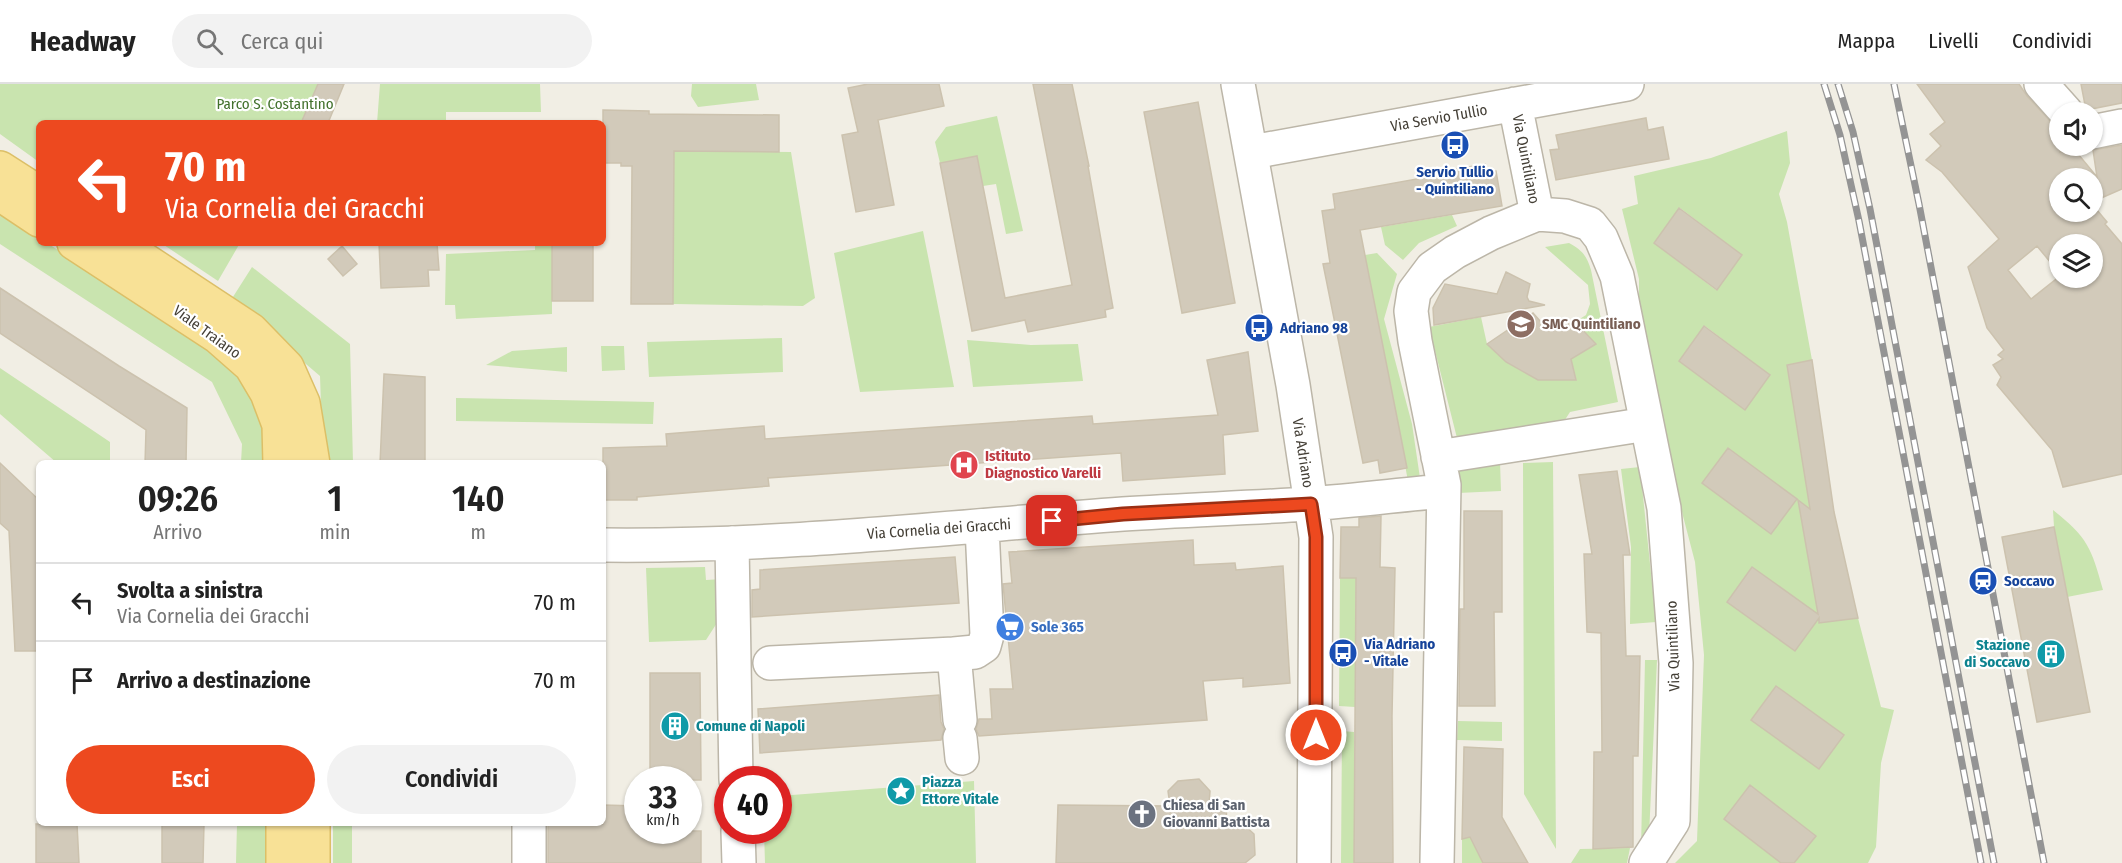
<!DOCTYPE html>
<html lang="it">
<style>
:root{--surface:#fff;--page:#f2f2f2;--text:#222;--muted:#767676;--line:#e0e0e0;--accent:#ed491f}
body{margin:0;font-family:"Fira Sans Condensed",sans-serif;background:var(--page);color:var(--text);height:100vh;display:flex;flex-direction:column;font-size:22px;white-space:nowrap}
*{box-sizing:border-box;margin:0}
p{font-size:20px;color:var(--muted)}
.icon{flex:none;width:33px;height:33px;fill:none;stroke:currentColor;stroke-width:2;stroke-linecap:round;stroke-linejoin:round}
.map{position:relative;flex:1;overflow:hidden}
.details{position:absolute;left:36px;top:376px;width:570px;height:366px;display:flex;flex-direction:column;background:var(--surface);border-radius:9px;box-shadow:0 2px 4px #0004}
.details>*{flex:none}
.banner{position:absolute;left:36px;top:36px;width:570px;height:126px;border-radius:9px;box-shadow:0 2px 4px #0004;background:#ed491f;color:#fff;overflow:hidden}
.buttons{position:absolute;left:2049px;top:18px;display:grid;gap:12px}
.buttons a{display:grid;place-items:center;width:54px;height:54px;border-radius:50%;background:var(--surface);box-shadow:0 2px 4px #0004;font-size:30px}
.speed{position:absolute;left:624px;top:682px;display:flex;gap:12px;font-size:30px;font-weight:700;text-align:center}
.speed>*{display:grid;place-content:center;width:78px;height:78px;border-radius:50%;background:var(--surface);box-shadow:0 2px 4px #0004;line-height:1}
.speed small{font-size:15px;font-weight:400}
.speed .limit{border:9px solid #d22;background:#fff;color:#111}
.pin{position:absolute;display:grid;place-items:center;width:51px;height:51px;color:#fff;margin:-26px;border-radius:12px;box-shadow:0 3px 9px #0006}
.me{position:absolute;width:66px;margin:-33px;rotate:0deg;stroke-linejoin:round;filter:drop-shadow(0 0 4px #0008)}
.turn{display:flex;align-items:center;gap:21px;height:126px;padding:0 30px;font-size:27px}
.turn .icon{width:78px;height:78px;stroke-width:2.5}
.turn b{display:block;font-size:42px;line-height:51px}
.eta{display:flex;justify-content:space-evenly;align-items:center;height:102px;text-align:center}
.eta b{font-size:36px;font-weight:600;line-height:42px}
.action{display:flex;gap:12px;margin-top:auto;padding:12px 30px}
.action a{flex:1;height:69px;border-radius:36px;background:var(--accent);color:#fff;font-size:24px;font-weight:600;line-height:69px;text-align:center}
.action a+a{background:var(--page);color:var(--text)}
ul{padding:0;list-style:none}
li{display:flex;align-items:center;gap:18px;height:78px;padding:0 30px;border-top:2px solid var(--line)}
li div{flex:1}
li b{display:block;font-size:22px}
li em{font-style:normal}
header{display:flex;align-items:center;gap:36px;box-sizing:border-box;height:84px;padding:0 30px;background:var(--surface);border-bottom:2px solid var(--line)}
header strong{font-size:28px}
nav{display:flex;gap:33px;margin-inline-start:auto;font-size:21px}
.search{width:420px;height:54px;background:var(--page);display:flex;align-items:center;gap:15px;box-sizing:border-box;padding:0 21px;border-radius:33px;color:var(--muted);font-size:22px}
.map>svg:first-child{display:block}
.green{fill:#c9e4af;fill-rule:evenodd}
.building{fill:#d2caba;stroke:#ccc2ae;stroke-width:1.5;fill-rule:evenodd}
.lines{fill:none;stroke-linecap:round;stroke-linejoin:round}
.minor-casing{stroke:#bcb6a8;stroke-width:36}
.major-casing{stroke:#dcbf67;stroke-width:36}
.minor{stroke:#fff;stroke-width:33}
.major{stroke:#f8e196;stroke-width:33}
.rail-casing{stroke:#949494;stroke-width:7}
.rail{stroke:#fff;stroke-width:4.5;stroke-dasharray:14;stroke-linecap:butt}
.route-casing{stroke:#9a2f14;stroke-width:15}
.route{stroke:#ed491f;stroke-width:10}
.labels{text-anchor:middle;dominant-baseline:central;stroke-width:4.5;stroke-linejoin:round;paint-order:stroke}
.park-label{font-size:15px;fill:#42712c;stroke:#fff}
.street-label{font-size:15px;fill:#433e35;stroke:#fff}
.transit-label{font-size:15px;font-weight:bold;fill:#164399;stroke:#fff;text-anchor:start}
.education-label{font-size:15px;font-weight:bold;fill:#785e54;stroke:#fff;text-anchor:start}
.health-label{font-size:15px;font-weight:bold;fill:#be3a42;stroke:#fff;text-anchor:start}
.shop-label{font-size:15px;font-weight:bold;fill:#366cbe;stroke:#fff;text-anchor:start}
.culture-label{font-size:15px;font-weight:bold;fill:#0d838f;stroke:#fff;text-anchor:start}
.worship-label{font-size:15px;font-weight:bold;fill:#5b616d;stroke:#fff;text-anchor:start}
</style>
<header>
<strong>Headway</strong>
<div class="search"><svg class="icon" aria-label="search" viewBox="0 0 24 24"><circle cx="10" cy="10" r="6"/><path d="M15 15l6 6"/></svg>Cerca qui</div>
<nav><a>Mappa</a><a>Livelli</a><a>Condividi</a></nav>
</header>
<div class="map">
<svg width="2122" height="779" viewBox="0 0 2122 779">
<rect width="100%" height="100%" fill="#f1eee4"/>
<path class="green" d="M0,0H318L301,39H39V78L0,50Z
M380,0H540L541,28H446V39H377Z
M692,0H756L759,16L698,23L691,12Z
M997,32L1023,147L1006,150L996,100L983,102L977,72L940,79L935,58L946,43Z
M1787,47L1790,79L1779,110L1787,138L1812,276L1787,281L1813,443L1803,445L1813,501L1830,537L1858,534L1881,623L1894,626L1881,679L1876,763L1868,779H1794L1815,752L1781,779H1675L1697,757L1704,571L1695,478L1683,432L1639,226V195L1622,125L1638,120L1634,92L1711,74ZM1680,124L1742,171L1716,206L1654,159ZM1705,242L1770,291L1745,325ZM1752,483L1820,532L1795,567L1727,518ZM1776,602L1843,651L1819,685L1751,636Z
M674,67L791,68L815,214L803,222L673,220Z
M0,129L39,154V159H47L233,277L268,350L269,379H241L242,360L212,298L0,160Z
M1452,131L1457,142L1419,159L1403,176L1385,161L1381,143Z
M923,147L954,303L860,308L834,169Z
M161,159H240L218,197Z
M535,159H552V230L456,235L455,221H445L446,170L535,166Z
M1569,159C1582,166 1587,172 1591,186L1618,318L1570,328L1559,345L1457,354L1429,243L1481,233L1487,260L1506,278L1538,296H1576L1571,275L1595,259L1575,238L1586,231L1590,220L1588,201L1545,163Z
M1377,169L1397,190L1384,235L1412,340L1420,394L1408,397L1365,171Z
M252,183L350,260L353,379H323L320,292L231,216Z
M782,254L783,288L649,293L647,258Z
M967,256L1031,261L1078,260L1083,297L973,303Z
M601,262H624L625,286L602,287Z
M567,263V288L486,281L512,267Z
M0,284L110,358V379H57L0,330Z
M456,314L654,318L653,340L456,337Z
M1500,378L1501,407L1458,409L1457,381Z
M1553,378L1556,765L1524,710L1523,379Z
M1640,383L1656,538L1630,540L1631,463L1621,385Z
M2053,426C2088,454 2091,463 2103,506L2067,513L2054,443Z
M705,483L706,496L723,495L724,528L706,556L649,558L646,484Z
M1340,494H1356L1355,623L1339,622Z
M1645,576H1657L1649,752L1641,765Z
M1458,637L1502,638V657L1457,656Z
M1342,647L1354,648V779H1341Z
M974,697L976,779H765L764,747H778L779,712Z
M237,740H273V779H236Z
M333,740H352V779H333Z
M1470,753L1483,779H1462V755Z
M1630,764L1627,779H1571L1580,765Z"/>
<path class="building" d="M318,0H344L328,39H301Z
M868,0H939L944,22L878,36L894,121L856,128L842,51L858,48L848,4Z
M1033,0H1072L1089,82H1088L1113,224L1105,226L1106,233L1028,248L1025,236L972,247L940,79L977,72L1005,214L1072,201Z
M1917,0H2019L2027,12L2060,48V68L2074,65L2097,93L2093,66L2122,61V105L2092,118V94H2060V128H2092V120L2107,138L2105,140L2122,160V390L2063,403L2052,366L1997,301L2001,293L1993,281L2003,275L1998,271L2004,266L1987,244L1968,183L1999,155L1942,88L1926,76L1941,62L1930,50L1945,38ZM2060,160H2092V194L2060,192L2031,215L2008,186L2037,162L2060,190Z
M2081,0H2122V19L2086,26Z
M1198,18L1235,219L1182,229L1144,28Z
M603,26L649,27V30L779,31V68L674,67L673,220H631L632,82H621V79H603Z
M1646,34L1648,46L1663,43L1669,75L1556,96L1550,66L1559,65L1556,51Z
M1485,80L1486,88L1496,87L1502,122L1360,146L1407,384L1380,389L1378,376L1363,379L1323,180L1330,179L1322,127L1335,125L1333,110L1417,95L1416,92Z
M1679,124L1742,171L1717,206L1654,159Z
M379,159H437L439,186H428L429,202L381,204Z
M552,159H593V217H552Z
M342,162L357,180L343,192L328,175Z
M1506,188L1530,200L1527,213L1529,217L1545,221L1434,241L1433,224L1445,200L1497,210Z
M0,204L119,282L187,324L186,380H145L146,346L0,249Z
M1533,229L1541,238L1551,243H1559L1575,238L1596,260L1571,275L1576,296H1538L1506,278L1487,260Z
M1704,242L1770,291L1745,326L1679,277Z
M1248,268L1258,347L1223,351L1225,390L1123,397L1121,369L768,394L769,402L637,413V416H603V364L667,362L666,350L764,342L765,355L1092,332L1093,340L1218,331L1207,276Z
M1812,276L1834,428L1858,534L1819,539V534L1795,567L1727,518L1752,483L1818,530L1798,416L1810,425L1787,281Z
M384,290L425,293V380H380Z
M1728,364L1797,415L1771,450L1702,399Z
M0,379L39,416V567H15L9,447L0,439Z
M1617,387L1630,471H1623L1626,572H1640L1638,672H1633V763L1593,765L1594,668H1602L1601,549L1587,548L1584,470H1592L1579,391Z
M1464,427H1502V528H1494L1495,622H1459L1460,525H1464Z
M1381,432L1380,483L1395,484L1392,632L1393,779H1354L1356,494H1340L1341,443H1359V434Z
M2054,443L2090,628L2037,638L2002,453Z
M1193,456L1194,481L1235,479L1236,486L1283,482L1290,599L1243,603V594L1203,597L1207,636L979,652L976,645L979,635H992L990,605H1013L1003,500L1012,499L1009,468Z
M955,473L959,519L752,533V506L760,505V486Z
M650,589H700L701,696H650Z
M1776,602L1844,651L1819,685L1751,636Z
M939,611L941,638L944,645L941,656L760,669L758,625Z
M1464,663L1503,665L1502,733L1528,779H1483L1470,753L1462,755Z
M1199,695L1210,707L1209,721L1227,720L1226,738L1243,740L1254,750L1255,771L1245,779H1056L1058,721L1170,722L1168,707L1178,697Z
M1750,701L1816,752L1794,779H1781L1724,735Z
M603,721L638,722V747H701V779H548V740H603Z
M36,740H77L79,779H36Z
M162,740H204L203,779H162Z"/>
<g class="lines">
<g class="minor-casing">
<path id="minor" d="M1238,0L1293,301L1316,453L1314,779
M2041,0L2066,28
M1515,20L1537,130
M2092,48L2122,42
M1252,68L1627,0
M1438,373L1647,340
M732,459L736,696
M603,461C777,463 950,443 1123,430C1184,426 1246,424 1308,420C1353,417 1398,411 1443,407
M770,579L954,570
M960,636L954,570L975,568L984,562L987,551L982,443
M960,654L962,674
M529,740V779
M738,747L739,779
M1437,779L1444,401L1415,257L1411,227L1414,208L1432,184L1455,168L1491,149L1537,130L1565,132L1590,140L1601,154L1617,192L1664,424L1676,579L1673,737L1646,779"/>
</g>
<g class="major-casing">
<path id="major" d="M0,84L39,109
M0,110L39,136
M74,159L218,253L251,282L267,309L279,341L280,380
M119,159L251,246L287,283L303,319L313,380
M283,740V779
M313,779V740"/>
</g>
<use href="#minor" class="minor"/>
<use href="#major" class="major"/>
<g class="rail-casing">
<path id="rail" d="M1824,0L1840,51L1859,137L1981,779
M1838,0L1853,48L1870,125L1994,779
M1894,0L1919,120L2044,779"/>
</g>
<use href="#rail" class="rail"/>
</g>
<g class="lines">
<g class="route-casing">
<path id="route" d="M1052,437L1123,430L1311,420L1316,453V651"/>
</g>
<use href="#route" class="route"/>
</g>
<defs>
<g id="bus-disc" transform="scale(1.5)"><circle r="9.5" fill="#1a4fb4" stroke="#fff"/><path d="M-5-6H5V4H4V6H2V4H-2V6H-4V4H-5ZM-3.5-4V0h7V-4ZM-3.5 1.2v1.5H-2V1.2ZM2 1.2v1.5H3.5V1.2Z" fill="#fff"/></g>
<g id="school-disc" transform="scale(1.5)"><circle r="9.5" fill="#8d6e63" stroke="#fff"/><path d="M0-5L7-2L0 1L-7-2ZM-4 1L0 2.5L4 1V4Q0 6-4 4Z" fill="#fff"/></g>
<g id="hospital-disc" transform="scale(1.5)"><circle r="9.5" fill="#e0444e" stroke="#fff"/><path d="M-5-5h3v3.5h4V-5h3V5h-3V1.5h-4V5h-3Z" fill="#fff"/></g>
<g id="station-disc" transform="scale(1.5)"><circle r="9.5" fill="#1a4fb4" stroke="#fff"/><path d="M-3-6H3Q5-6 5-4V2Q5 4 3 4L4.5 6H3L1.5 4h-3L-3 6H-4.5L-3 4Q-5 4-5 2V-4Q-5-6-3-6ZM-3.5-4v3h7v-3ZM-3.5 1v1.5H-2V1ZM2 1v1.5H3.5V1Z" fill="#fff"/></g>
<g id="supermarket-disc" transform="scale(1.5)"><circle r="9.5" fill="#3f7fe0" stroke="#fff"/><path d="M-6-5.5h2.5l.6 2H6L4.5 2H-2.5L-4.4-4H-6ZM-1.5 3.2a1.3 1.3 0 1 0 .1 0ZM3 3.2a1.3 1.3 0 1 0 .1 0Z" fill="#fff"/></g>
<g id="building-disc" transform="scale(1.5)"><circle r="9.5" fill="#0f9aa8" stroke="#fff"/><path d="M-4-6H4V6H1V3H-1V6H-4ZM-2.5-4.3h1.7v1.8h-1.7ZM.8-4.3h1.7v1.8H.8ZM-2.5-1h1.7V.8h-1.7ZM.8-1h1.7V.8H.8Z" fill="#fff"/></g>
<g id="sight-disc" transform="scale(1.5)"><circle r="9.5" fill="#0f9aa8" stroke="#fff"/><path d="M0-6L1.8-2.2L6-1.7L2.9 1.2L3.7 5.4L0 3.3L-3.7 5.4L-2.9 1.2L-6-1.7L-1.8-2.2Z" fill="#fff"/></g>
<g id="church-disc" transform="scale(1.5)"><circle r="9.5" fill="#6b7280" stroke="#fff"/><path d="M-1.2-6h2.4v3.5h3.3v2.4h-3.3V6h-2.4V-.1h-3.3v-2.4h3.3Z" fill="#fff"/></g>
</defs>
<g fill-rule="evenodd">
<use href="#bus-disc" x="1455" y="61"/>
<use href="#school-disc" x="1521" y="240"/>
<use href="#bus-disc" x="1259" y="244"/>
<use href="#hospital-disc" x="964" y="381"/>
<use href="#station-disc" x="1983" y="497"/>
<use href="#supermarket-disc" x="1010" y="543"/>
<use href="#bus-disc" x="1343" y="569"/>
<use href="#building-disc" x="2051" y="570"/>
<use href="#building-disc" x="675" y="642"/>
<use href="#sight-disc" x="901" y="707"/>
<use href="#church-disc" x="1142" y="730"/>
</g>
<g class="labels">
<g class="park-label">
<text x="275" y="20">Parco S. Costantino</text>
</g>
<g class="street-label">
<text transform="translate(1439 34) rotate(-10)">Via Servio Tullio</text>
<text transform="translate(1526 75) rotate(79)">Via Quintiliano</text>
<text transform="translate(207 248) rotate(36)">Viale Traiano</text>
<text transform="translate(1303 369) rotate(81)">Via Adriano</text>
<text transform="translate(939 445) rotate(-4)">Via Cornelia dei Gracchi</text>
<text transform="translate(1673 562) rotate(-92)">Via Quintiliano</text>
</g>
<g class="transit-label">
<text x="1455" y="88" text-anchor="middle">Servio Tullio<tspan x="1455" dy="17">- Quintiliano</tspan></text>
<text x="1280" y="244">Adriano 98</text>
<text x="2004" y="497">Soccavo</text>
<text x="1364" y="560">Via Adriano<tspan x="1364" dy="17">- Vitale</tspan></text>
</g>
<g class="education-label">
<text x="1542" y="240">SMC Quintiliano</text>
</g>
<g class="health-label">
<text x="985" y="372">Istituto<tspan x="985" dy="17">Diagnostico Varelli</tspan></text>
</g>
<g class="shop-label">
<text x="1031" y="543">Sole 365</text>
</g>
<g class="culture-label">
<text x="2030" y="561" text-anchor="end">Stazione<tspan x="2030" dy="17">di Soccavo</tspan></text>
<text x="696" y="642">Comune di Napoli</text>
<text x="922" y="698">Piazza<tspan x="922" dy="17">Ettore Vitale</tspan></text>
</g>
<g class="worship-label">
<text x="1163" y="721">Chiesa di San<tspan x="1163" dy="17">Giovanni Battista</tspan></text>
</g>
</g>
</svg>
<div class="buttons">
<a><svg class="icon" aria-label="sound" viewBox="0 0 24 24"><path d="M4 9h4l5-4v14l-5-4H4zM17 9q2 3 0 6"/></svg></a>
<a><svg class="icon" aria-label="search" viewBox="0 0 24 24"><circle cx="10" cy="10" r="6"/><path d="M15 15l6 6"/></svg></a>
<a><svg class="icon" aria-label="layers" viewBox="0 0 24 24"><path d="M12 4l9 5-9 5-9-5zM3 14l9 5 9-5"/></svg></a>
</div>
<div class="speed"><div>33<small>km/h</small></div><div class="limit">40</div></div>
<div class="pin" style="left:1052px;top:437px;background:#d93025"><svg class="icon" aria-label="arrive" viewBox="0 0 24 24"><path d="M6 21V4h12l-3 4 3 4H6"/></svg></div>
<svg class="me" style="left:1316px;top:651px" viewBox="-20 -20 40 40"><circle r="17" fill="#ed491f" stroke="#fff" stroke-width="3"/><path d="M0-11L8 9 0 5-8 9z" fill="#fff"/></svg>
<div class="banner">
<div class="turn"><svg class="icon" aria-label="left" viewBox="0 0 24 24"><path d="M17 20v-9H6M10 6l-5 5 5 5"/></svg><div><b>70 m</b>Via Cornelia dei Gracchi</div></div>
</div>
<section class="details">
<div class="eta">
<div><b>09:26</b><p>Arrivo</p></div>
<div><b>1</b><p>min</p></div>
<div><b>140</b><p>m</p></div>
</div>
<ul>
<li><svg class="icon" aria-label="left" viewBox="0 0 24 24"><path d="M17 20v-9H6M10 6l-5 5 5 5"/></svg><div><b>Svolta a sinistra</b><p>Via Cornelia dei Gracchi</p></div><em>70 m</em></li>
<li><svg class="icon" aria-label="arrive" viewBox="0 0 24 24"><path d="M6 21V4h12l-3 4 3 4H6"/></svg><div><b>Arrivo a destinazione</b></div><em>70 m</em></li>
</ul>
<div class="action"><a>Esci</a><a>Condividi</a></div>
</section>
</div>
